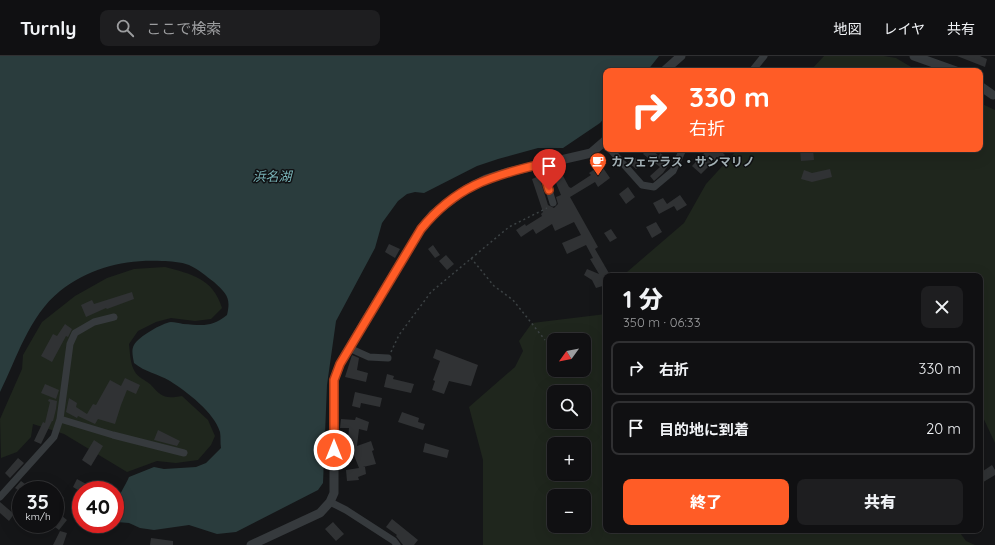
<!DOCTYPE html>
<html lang="ja">
<meta charset="utf-8">
<style>
:root{--surface:#101012;--page:#1e1e20;--text:#f1f3f6;--muted:#9c9d9f;--line:#303032;--accent:#ff5c26}
body{margin:0;font-family:Quicksand,"Noto Sans JP",sans-serif;background:var(--page);color:var(--text);height:100vh;display:flex;flex-direction:column;font-size:15px;white-space:nowrap}
*{box-sizing:border-box;margin:0}
p{font-size:13px;color:var(--muted)}
.icon{flex:none;width:22px;height:22px;fill:none;stroke:currentColor;stroke-width:2;stroke-linecap:round;stroke-linejoin:round}
.map{position:relative;flex:1;overflow:hidden}
.sheet{position:absolute;left:603px;top:217px;width:380px;height:260px;display:flex;flex-direction:column;background:var(--surface);border-radius:8px;box-shadow:0 4px 16px #0002,0 0 0 1px var(--line)}
.sheet>*{flex:none}
.banner{position:absolute;left:603px;top:12px;width:380px;height:84px;border-radius:8px;box-shadow:0 4px 16px #0002,0 0 0 1px var(--line);background:#ff5c26;color:#fff;overflow:hidden}
.needle{width:26px;rotate:237deg}
.tools{position:absolute;left:547px;top:277px;display:grid;gap:8px}
.tools a{display:grid;place-items:center;width:44px;height:44px;border-radius:8px;background:var(--surface);box-shadow:0 4px 16px #0002,0 0 0 1px var(--line);font-size:20px}
.speed{position:absolute;left:12px;top:425px;display:flex;gap:8px;font-size:20px;font-weight:700;text-align:center}
.speed>*{display:grid;place-content:center;width:52px;height:52px;border-radius:50%;background:var(--surface);box-shadow:0 4px 16px #0002,0 0 0 1px var(--line);line-height:1}
.speed small{font-size:10px;font-weight:400}
.speed .limit{border:6px solid #d22;background:#fff;color:#111}
.pin{position:absolute;display:grid;place-items:center;width:34px;height:34px;color:#fff;margin:-41px -17px;border-radius:50% 50% 50% 0;rotate:-45deg;box-shadow:0 0 4px #0007}
.pin .icon{rotate:45deg}
.me{position:absolute;width:44px;margin:-22px;rotate:0deg;stroke-linejoin:round;filter:drop-shadow(0 0 3px #0008)}
.turn{display:flex;align-items:center;gap:14px;height:84px;padding:0 20px;font-size:18px}
.turn .icon{width:52px;height:52px;stroke-width:2.5}
.turn b{display:block;font-size:28px;line-height:34px}
.round{display:grid;place-items:center;flex:none;width:42px;height:42px;border-radius:8px;background:var(--page)}
.overview{display:flex;align-items:center;justify-content:space-between;height:68px;padding:0 20px}
h1{font-size:24px;font-weight:800;line-height:30px}
.action{display:flex;gap:8px;margin-top:auto;padding:8px 20px}
.action a{flex:1;height:46px;border-radius:8px;background:var(--accent);color:#fff;font-size:16px;font-weight:800;line-height:46px;text-align:center}
.action a+a{background:var(--page);color:var(--text)}
ul{padding:0;list-style:none}
li{display:flex;align-items:center;gap:12px;height:54px;margin:0 8px 6px;padding:0 12px;border:2px solid var(--line);border-radius:8px}
li div{flex:1}
li b{display:block;font-size:15px}
li em{font-style:normal}
header{display:flex;align-items:center;gap:24px;box-sizing:border-box;height:56px;padding:0 20px;background:var(--surface);border-bottom:1px solid var(--line)}
header strong{font-size:19px}
nav{display:flex;gap:22px;margin-inline-start:auto;font-size:14px}
.search{width:280px;height:36px;background:var(--page);display:flex;align-items:center;gap:10px;box-sizing:border-box;padding:0 14px;border-radius:8px;color:var(--muted);font-size:15px}
.map>svg:first-child{display:block}
.green{fill:#1f261d;fill-rule:evenodd}
.water{fill:#2a3c3d}
.building{fill:#303234}
.lines{fill:none;stroke-linecap:round;stroke-linejoin:round}
.path{stroke:#3c4244;stroke-width:1.5;stroke-dasharray:2 3;stroke-linecap:butt}
.minor{stroke:#363a3d;stroke-width:7}
.tertiary{stroke:#363a3d;stroke-width:9}
.route-casing{stroke:#a63c19;stroke-width:10}
.route{stroke:#ff5c26;stroke-width:7}
.labels{text-anchor:middle;dominant-baseline:central;stroke-width:3;stroke-linejoin:round;paint-order:stroke}
.poi-label{font-size:12px;font-weight:bold;fill:#a6b4b9;stroke:#101113;text-anchor:start}
.water-label{font-size:13px;font-style:italic;fill:#79b4b8;stroke:#101113}
</style>
<header>
<strong>Turnly</strong>
<div class="search"><svg class="icon" aria-label="search" viewBox="0 0 24 24"><circle cx="10" cy="10" r="6"/><path d="M15 15l6 6"/></svg>ここで検索</div>
<nav><a>地図</a><a>レイヤ</a><a>共有</a></nav>
</header>
<div class="map">
<svg width="995" height="489" viewBox="0 0 995 489">
<rect width="100%" height="100%" fill="#151618"/>
<path class="green" d="M824,0H884L896,2L918,15H810Z
M980,47L995,54V387L980,355V220H627V216L684,167L706,128L738,93H980Z
M165,211C191,218 213,222 222,252L211,263L195,265L171,262L156,266L138,275L129,288C130,296 130,308 135,316C138,321 145,324 150,328C162,341 164,343 182,340L208,364L215,380L211,389L198,404L176,407L157,405L127,416L64,378L33,368L31,381L17,396L1,402L0,363L22,313L23,299L42,266L75,240L107,222L134,213Z
M606,258V474H958L966,485L975,489H483V404L469,351L515,311L523,295L519,285L532,267ZM554,284H584V314H554ZM554,336H584V366H554ZM554,388H584V418H554ZM554,440H584V470H554Z"/>
<path class="water" d="M0,0H659L647,15H606V60L600,67L563,92H538L498,103L477,110L424,137L415,136L407,138L398,145L382,167L375,192L336,265L327,329L323,427L318,434L236,476L217,478L189,469L154,474L140,472L129,467L117,466C108,454 124,433 129,421L154,411L164,413L196,411L206,407L221,392C220,387 221,381 220,376C214,356 187,336 170,325C158,318 145,316 134,307C133,301 131,294 134,289C138,281 162,267 171,266C175,266 179,267 183,268C202,269 211,272 227,259C231,242 227,238 214,226C206,220 198,213 189,209C181,206 170,205 162,205C125,203 89,212 60,235C29,260 17,302 0,336Z"/>
<path class="building" d="M957,0H980L987,3L985,11Z
M647,93H651L659,100L660,97L669,104L671,103L672,104L663,117L654,125L650,120L660,111L643,98Z
M708,93H719L725,99L717,107L714,105L701,118L692,110Z
M800,93H813L814,104L801,105Z
M633,100L642,108L636,113L628,106Z
M601,109L610,122L598,131L595,126L570,141L598,191L595,193L610,219L606,220V229L596,232L592,224L584,219L587,213L599,218L590,203L593,202L586,189L567,198L562,187L581,179L574,166L555,175L552,168L536,178L533,173L521,181L516,174L525,168L526,170L542,160L541,158L543,156L532,123L539,120L548,149L554,152L558,148L556,141L561,139L554,122L562,118L569,131L571,132L591,119L589,117Z
M830,113L832,121L812,126L801,123L804,114L812,117Z
M628,131L635,141L626,148L619,138Z
M680,139L687,149L677,155L674,150L659,158L653,147L663,142L667,148Z
M656,166L662,176L652,182L646,171Z
M611,173L617,182L610,186L604,177Z
M389,188L400,193L395,202L385,196Z
M433,189L440,199L435,202L428,193Z
M446,199L454,208L447,214L439,205Z
M132,236L134,243L107,253L106,252L86,261L81,249L92,244L94,248Z
M65,268L72,273L68,281L66,280L52,306L41,300L53,278L57,280Z
M436,293L478,309L471,330L449,325L444,338L432,334L435,325L433,324L440,305L433,302Z
M352,299L359,302L357,314L368,317L366,326L345,321Z
M387,318L394,320L393,323L414,328L411,337L384,331Z
M125,322L140,329L136,338L127,334L121,349L115,368L98,363L95,368L78,360L77,362L66,356L69,342L77,347L76,351L87,358L93,348L96,349L110,324L121,330Z
M45,328L59,334L56,343L41,337Z
M355,336L382,342L380,351L361,347L360,352L352,350Z
M49,343L57,345L56,353L53,365H52L41,388L34,385L43,366L45,367L50,346L48,345Z
M402,356L419,362L418,366L425,368L423,374L398,366Z
M356,361L369,366L367,375L359,373L357,390L371,385L374,394L372,395L376,408L363,411H365L366,418L358,421L359,424L347,425L346,414L359,412L348,384L349,372H340L341,363L355,364Z
M158,374L180,385L177,390L154,384Z
M94,384L103,390L91,410L82,404Z
M425,387L449,394L447,402L423,396Z
M18,402L24,407L10,422L5,417Z
M992,409L995,414V419L980,428V417Z
M77,423L97,434H78L73,431Z
M21,425L33,434H18L15,432Z
M60,438L64,442L56,455L67,464L59,474L55,471V445Z
M0,446L14,458L9,465L0,457Z
M392,463L418,484L414,489H403L396,480L397,479L386,471Z
M333,466L344,478L336,485L325,473Z
M60,475L67,477L63,489H53Z
M151,482L173,485V489H150Z"/>
<g class="lines">
<path class="path" d="M471,202L494,230L513,244L545,284
M391,296L399,279L431,236L509,171L547,152"/>
<path class="minor" d="M752,15L764,0
M610,93L642,129L654,131L673,115L683,93
M541,108L553,147
M349,292L369,301L388,302
M60,363L113,379L184,397
M0,441L54,381L60,363L70,288L75,277L94,266L114,261
M330,446L346,454L394,485L397,489"/>
<path class="tertiary" d="M914,0L956,15
M664,15L681,0
M980,30L993,39
M251,489L320,457L330,446L334,437V324L340,308L364,267L421,173L433,158L465,134L486,123L508,116L591,97L606,84"/>
</g>
<g class="lines">
<g class="route-casing">
<path id="route" d="M334,394V324L340,308L421,173C455,131 490,120 541,108L549,134"/>
</g>
<use href="#route" class="route"/>
</g>
<defs>
<g id="cafe-pin" transform="scale(0.9)"><path d="M0 17L-7.5 6A9.5 9.5 0 1 1 7.5 6Z" fill="#ff5c26" stroke="#101113"/><path d="M-5.5-4.5H6V0H3Q3 3.5 0 3.5H-2.5Q-5.5 3.5-5.5 0ZM3-3.2v2h1.7v-2ZM-6 4.5H4V6H-6Z" fill="#fff"/></g>
</defs>
<g fill-rule="evenodd">
<use href="#cafe-pin" x="598" y="105"/>
</g>
<g class="labels">
<g class="poi-label">
<text x="611" y="105">カフェテラス・サンマリノ</text>
</g>
<g class="water-label">
<text x="272" y="120">浜名湖</text>
</g>
</g>
</svg>
<div class="tools">
<a><svg class="needle" viewBox="-14 -14 28 28"><path d="M0-13l5 13h-10z" fill="#e53935"/><path d="M0 13l5-13h-10z" fill="#9c9d9f"/></svg></a>
<a><svg class="icon" aria-label="search" viewBox="0 0 24 24"><circle cx="10" cy="10" r="6"/><path d="M15 15l6 6"/></svg></a>
<a>+</a>
<a>−</a>
</div>
<div class="speed"><div>35<small>km/h</small></div><div class="limit">40</div></div>
<div class="pin" style="left:549px;top:134px;background:#d93025"><svg class="icon" aria-label="arrive" viewBox="0 0 24 24"><path d="M6 21V4h12l-3 4 3 4H6"/></svg></div>
<svg class="me" style="left:334px;top:394px" viewBox="-20 -20 40 40"><circle r="17" fill="#ff5c26" stroke="#fff" stroke-width="3"/><path d="M0-11L8 9 0 5-8 9z" fill="#fff"/></svg>
<div class="banner">
<div class="turn"><svg class="icon" aria-label="right" viewBox="0 0 24 24"><path d="M7 20v-9h11M14 6l5 5-5 5"/></svg><div><b>330 m</b>右折</div></div>
</div>
<section class="sheet">
<div class="overview"><div><h1>1 分</h1><p>350 m · 06:33</p></div><a class="round"><svg class="icon" aria-label="close" viewBox="0 0 24 24"><path d="M6 6l12 12M18 6L6 18"/></svg></a></div>
<ul>
<li><svg class="icon" aria-label="right" viewBox="0 0 24 24"><path d="M7 20v-9h11M14 6l5 5-5 5"/></svg><div><b>右折</b></div><em>330 m</em></li>
<li><svg class="icon" aria-label="arrive" viewBox="0 0 24 24"><path d="M6 21V4h12l-3 4 3 4H6"/></svg><div><b>目的地に到着</b></div><em>20 m</em></li>
</ul>
<div class="action"><a>終了</a><a>共有</a></div>
</section>
</div>
